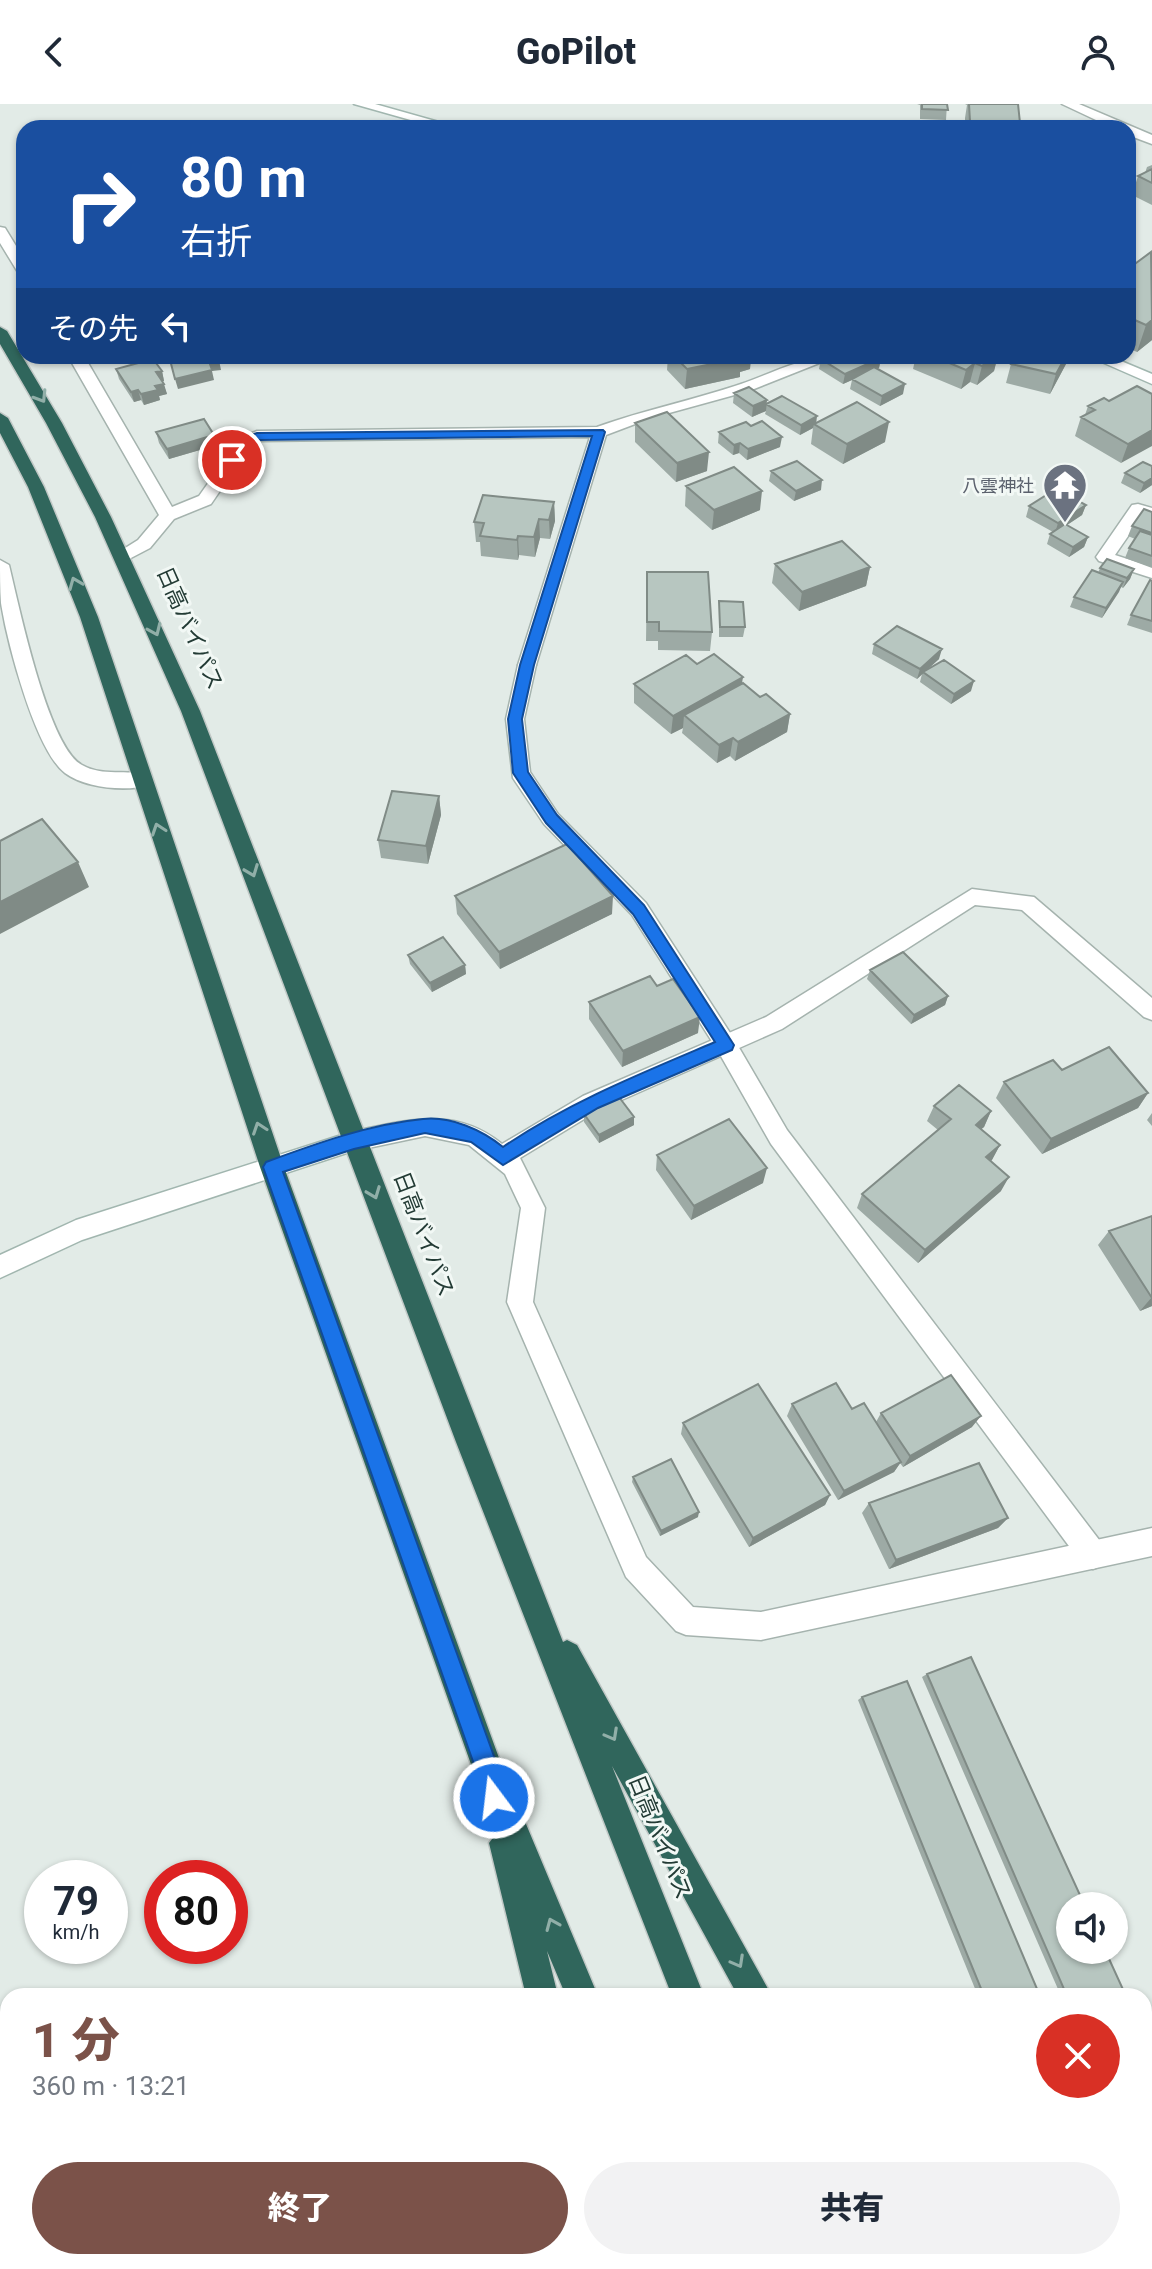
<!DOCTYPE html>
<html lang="ja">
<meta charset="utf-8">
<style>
:root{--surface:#fff;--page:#f2f2f3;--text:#1f2937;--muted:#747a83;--accent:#7b5249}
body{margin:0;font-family:Roboto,"Noto Sans JP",sans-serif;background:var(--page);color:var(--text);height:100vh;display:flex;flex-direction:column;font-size:30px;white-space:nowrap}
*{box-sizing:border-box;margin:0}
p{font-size:26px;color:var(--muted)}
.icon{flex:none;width:44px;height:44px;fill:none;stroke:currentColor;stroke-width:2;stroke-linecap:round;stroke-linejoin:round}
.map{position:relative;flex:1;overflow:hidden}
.panel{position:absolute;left:0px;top:1884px;width:1152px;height:282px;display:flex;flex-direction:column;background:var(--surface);border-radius:24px 24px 0 0;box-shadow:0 2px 6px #0004}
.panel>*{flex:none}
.guide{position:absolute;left:16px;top:16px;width:1120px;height:244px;border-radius:24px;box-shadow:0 2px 6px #0004;background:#1a4fa0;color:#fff;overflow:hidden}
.buttons{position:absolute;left:1056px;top:1788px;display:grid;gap:16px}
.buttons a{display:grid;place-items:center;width:72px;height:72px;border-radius:50%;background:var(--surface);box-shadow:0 2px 6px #0004;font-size:40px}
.speed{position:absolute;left:24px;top:1756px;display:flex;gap:16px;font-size:40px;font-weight:700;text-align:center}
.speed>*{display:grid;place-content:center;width:104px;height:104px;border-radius:50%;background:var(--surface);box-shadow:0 2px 6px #0004;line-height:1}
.speed small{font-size:20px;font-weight:400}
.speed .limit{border:12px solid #d22;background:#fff;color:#111}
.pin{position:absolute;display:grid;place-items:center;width:68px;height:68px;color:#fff;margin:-34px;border:4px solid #fff;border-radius:50%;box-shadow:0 2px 8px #0007}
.me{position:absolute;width:88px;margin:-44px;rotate:345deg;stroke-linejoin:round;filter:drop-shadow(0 0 6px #0008)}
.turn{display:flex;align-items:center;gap:28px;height:168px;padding:0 32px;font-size:36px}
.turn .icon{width:104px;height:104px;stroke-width:2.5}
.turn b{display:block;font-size:56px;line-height:68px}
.then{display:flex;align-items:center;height:76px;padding:0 32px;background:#0003;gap:16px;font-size:30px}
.round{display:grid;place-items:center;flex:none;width:84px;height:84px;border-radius:42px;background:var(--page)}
.head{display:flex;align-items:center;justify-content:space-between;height:136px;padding:0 32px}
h1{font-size:48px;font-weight:800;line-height:60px;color:var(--accent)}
.cta{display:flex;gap:16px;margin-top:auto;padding:16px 32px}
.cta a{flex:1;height:92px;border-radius:48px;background:var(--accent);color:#fff;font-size:32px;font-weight:800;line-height:92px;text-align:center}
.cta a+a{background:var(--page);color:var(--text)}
header{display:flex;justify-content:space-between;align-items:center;height:104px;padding:0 32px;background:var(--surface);font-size:36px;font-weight:800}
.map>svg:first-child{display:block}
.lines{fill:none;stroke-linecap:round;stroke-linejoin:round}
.stream{fill:#8cc2ce;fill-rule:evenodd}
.lane-casing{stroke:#a5b3ae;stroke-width:3}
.street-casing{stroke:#a5b3ae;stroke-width:3}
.secondary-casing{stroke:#a1b6af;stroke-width:3}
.highway-casing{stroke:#c1c8c6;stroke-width:3}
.lane{fill:#fff;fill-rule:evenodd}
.street{fill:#fff;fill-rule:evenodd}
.secondary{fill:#fff;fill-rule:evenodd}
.highway{fill:#30665c;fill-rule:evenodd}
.wall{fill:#9daaa5}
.shaded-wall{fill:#808b86}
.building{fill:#b7c6c0;stroke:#808b86;stroke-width:2}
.oneway{stroke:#91afa8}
.route{fill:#1a73e8;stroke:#114b97;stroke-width:2}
.labels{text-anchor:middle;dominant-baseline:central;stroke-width:6;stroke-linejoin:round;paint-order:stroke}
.far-worship-label{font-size:18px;fill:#5b616d;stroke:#f2f8f5;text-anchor:end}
.street-label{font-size:22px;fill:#233b35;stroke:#f2f8f5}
</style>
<header><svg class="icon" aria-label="back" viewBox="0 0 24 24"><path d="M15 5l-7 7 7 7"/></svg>GoPilot<svg class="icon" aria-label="person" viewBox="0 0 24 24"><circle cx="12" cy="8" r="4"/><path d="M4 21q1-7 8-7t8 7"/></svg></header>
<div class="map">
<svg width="1152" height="2165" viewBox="0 0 1152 2165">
<rect width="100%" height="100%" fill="#e2ebe7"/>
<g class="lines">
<path class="stream" d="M1152,2058V2082L1144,2085V2061Z"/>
<g class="lane-casing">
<path id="lane" d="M527,555L536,561L524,615L530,668L558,710L646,799L734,935L787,1026L1103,1441L1107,1451L1103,1461L1093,1465L1083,1461L771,1040L718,947L632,811L544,720L513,674L506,615L518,561Z"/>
</g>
<g class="street-casing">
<path id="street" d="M1062,0H1079L1152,31V40L1128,31V24H1113Z
M0,123L5,124L24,155V171L19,170L0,139Z
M68,252H84L172,403L199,392L240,334L257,327L597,323C644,306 694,296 741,280C773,269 803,252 837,252L749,287L651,314L606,331L536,561L527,567L518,561L590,333L260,337L252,340L211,400L174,415L150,444L129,455H117L114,451L138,436L159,411Z
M1138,400L1152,404V415L1142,412L1115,451L1152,463V474L1099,457L1096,453L1132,401Z
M0,456L9,461C19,502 48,643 82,661C103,673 127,665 149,671L152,676L149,681C126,688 85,684 65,669C35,646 7,537 1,499C0,485 0,470 0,456Z
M972,785L1034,793L1152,894V916L1144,913L1022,806L975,801L782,925L599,1006L520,1054L545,1104L533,1198L646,1453L693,1503L761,1508L1152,1424V1452L761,1536L686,1531L676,1527L626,1473L507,1198L521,1104L505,1070L469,1041L425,1032L354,1047L346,1044L342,1037L346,1030L354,1027C409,1016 455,1002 502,1040L583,992L766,913Z"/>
</g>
<g class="secondary-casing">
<path id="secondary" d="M354,0H375L460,24H439Z
M1088,252H1109L1152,270V280Z
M354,1027L362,1030L366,1037L362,1044L82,1136L0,1174V1151L76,1116Z"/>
</g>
<g class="highway-casing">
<path id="highway" d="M0,223L7,227L62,319L111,413L200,607L563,1538L567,1536L577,1541L772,1892H738L612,1662L704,1892H672L456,1338L181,607L95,413L46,319L0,240Z
M0,309L8,314L44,383L98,513L284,1063L503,1665L598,1892H566L547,1847L558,1892H526L489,1739L498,1727L473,1666L260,1063L80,513L28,383L0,329Z
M591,2158H627L629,2165H593Z
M674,2158H710L713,2165H677Z
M788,2158H825L828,2165H791Z
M885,2158H922L925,2165H888Z"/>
</g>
<use href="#lane" class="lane"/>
<use href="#street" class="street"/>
<use href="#secondary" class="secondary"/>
<use href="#highway" class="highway"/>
</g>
<path class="wall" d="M917,0H947L946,16L920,15V1Z
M965,0H1018L1020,19L1019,24H965V14L967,1Z
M1152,61V101L1132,91L1138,72L1145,69L1147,63Z
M1152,149V236L1137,248L1128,244V165Z
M668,252H751L750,265L740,268V273L685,285L667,266Z
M916,252H1005L996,259L994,267L977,281L970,278L961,285L913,265Z
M1016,252H1068L1066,260L1050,290L1006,279L1011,260Z
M881,254L879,264H877L903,290L880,302L850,285L852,276L843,280L819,265L821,255Z
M116,265L162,267L164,277H162L167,290L159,292L160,296L144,301L141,296L134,298L119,275Z
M734,289L767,300L816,319L885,338L843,360L811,340L813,324L800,331L765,310L766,307L752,313L733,299Z
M1152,290L1121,359L1075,332L1081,313L1085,311L1088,302L1109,297Z
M635,319L707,367L676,378L635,338Z
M156,328L214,331L217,341L169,355L159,339Z
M719,328L780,343L747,356L739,349L733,351L718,339Z
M1152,362V381L1140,389L1121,379L1125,369Z
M771,367L821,386L794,397L769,377Z
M686,382L760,406L712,426L685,402Z
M554,398L555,417L550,435L540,434L535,453L519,451L518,456L481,452L480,438H476L474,418Z
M1086,401L1082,411L1067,421L1088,433L1084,443L1069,453L1047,440L1050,430L1053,428L1026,413L1029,402Z
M1152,408V464L1125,454L1129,444L1135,435L1128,432L1132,422Z
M775,460L870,463L866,482L799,507L772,479Z
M1100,464L1134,465L1130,475L1123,484L1121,483L1102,514L1070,503L1074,493L1098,469Z
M647,468L712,528L710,547L658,546V537H646Z
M1152,477V529L1127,521L1131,511Z
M719,497L745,523L743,533H719Z
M874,540L939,555L928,565L971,587L951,600L920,578L922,570L917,575L872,550Z
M697,560L742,580L760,593L790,610L787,628L735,657L730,652L717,659L682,629L683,624L671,630L634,599V580Z
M439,692L441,711L428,760L381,754L378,736Z
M455,792L612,810L500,865L457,810Z
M408,851L465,861L466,870L432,888L410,860Z
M870,866L948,892L945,901L911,920L867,875Z
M657,882L698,929L622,963L589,915V898Z
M1062,966L1148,989L1138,1004L1042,1050L996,994L1004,978Z
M934,1002L991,1007L984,1023L981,1025L1000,1041L991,1057L1001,1087L918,1159L857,1104L862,1090L938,1026L927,1017Z
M1152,1009V1022L1147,1016Z
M584,1010L634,1013V1021L599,1039L584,1018Z
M657,1051L763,1079L691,1116L656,1066Z
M1152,1112V1202L1140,1207L1098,1141L1109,1127Z
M792,1300L852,1305L876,1318L881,1309L972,1323L903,1363L900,1359L894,1368L838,1396L787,1312Z
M683,1319L830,1391L825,1401L749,1443L681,1330Z
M633,1373L698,1413L660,1432L632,1378Z
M869,1399L1008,1414L998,1424L889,1465L862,1409Z
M927,1570L1126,1892H1061L922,1573Z
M862,1593L1040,1892H978L858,1596Z"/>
<path class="shaded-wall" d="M1152,216V236L1137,248L1146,221Z
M737,252H751L750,265L740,268V273L685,285L687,265Z
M991,252H1005L996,259L994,267L977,281L982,262Z
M1066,252H1068L1066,260L1050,290L1056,270Z
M881,254L879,264L854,275H852V276L843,280L845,270Z
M219,256L221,266L212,267L214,276L178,285L175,275L209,257Z
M975,259L970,278L961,285L966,266Z
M162,267L164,277L159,278L156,268Z
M164,280L167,290L159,292L160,296L144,301L141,290L155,282Z
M905,280L903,290L880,302L882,292Z
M138,286L141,296L134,298L131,288Z
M767,296L766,307L752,313L753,302Z
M817,312L816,321L814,320L813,324L800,331L801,321Z
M889,318L885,338L843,360L847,340Z
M1152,326V342L1121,359L1128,340Z
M214,331L217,341L169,355L167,345Z
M782,333L780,343L747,356L748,345Z
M740,339L739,349L733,351L734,341Z
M709,348L707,367L676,378L677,359Z
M1152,374V381L1140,389L1144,379Z
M822,376L821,386L794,397L796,387Z
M762,387L760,406L712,426L714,406Z
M554,398L555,417L550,435L549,416Z
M1086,401L1082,411L1055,429L1058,419Z
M539,415L540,434L535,453L534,433Z
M518,432L519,451L518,456L517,436Z
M1088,433L1084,443L1069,453L1073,443Z
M870,463L866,482L799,507L802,488Z
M1134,465L1130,475L1123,484L1127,474Z
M1123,478L1119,488L1102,514L1106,504Z
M942,545L939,555L917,575L920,565Z
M743,573L740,592L684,611L683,624L671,630L673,612Z
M974,577L971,587L951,600L954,590Z
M790,610L787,628L735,657L738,638Z
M733,634L730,652L717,659L719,641Z
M439,692L441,711L428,760L426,742Z
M78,758L89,783L0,830V798Z
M613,792L612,810L500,865L499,848Z
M465,861L466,870L432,888L430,879Z
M948,892L945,901L911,920L914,911Z
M700,913L698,929L622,963L623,947Z
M1148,989L1138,1004L1042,1050L1051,1035Z
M991,1007L984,1023L968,1036L976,1021Z
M634,1013V1021L599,1039V1031Z
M1000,1041L992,1056L978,1068L986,1053Z
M767,1064L763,1079L691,1116L694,1102Z
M1009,1073L1001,1087L918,1159L925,1146Z
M1152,1193V1202L1140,1207Z
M981,1312L972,1323L903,1363L910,1352Z
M901,1358L894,1368L838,1396L844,1387Z
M830,1391L825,1401L749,1443L753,1434Z
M699,1408L698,1413L660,1432L661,1427Z
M1008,1414L998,1424L889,1465L896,1456Z"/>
<path class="building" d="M922,0H947L948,6L922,5Z
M969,0H1018L1020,19L970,17Z
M1052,17L1097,20L1098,24H1103H1053Z
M1152,65V79L1138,72Z
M1151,148L1152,216L1146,221L1128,213V165Z
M169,252H218L219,256L209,257L212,266L175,275Z
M674,252H740L742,254L687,265Z
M827,252H878L881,254L845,270L821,255Z
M933,252H994L982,262L975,259L966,266Z
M1016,252H1066L1056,270L1011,260Z
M153,255L162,267L156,268L164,280L155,282L158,286L141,290L138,286L131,288L116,265Z
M874,263L905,280L882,292L852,275Z
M1137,282L1152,290V326L1128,340L1081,313L1095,306L1088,302L1104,294L1109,297Z
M749,283L767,296L753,302L734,289Z
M782,292L817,312L801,321L766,300Z
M857,298L889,318L847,340L814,320Z
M667,308L709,348L677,359L635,319Z
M204,315L214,331L167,345L156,328Z
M762,317L782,333L748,345L740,339L734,341L719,328L746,318L751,322Z
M797,357L822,376L796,387L771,367Z
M1143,358L1152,362V374L1144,379L1125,369Z
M734,363L762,387L714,406L686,382Z
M1056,385L1086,401L1058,419L1029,402Z
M483,391L554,398L549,416L539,415L534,433L518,432L517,436L480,432L484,419L474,418Z
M1144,405L1152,408V429L1132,422Z
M1065,420L1088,433L1073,443L1050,430Z
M1140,427L1152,431V452L1129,444Z
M842,437L870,463L802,488L775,460Z
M1107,455L1134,465L1127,474L1100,464Z
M1092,466L1123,478L1106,504L1074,493Z
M647,468H708L712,528L659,527V518H647Z
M1150,476L1152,477V517L1131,511Z
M719,497L743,498L745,523H720Z
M897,522L942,545L920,565L874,540Z
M714,550L743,573L673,612L634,580L686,551L697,560Z
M944,556L974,577L954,590L923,568Z
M743,579L760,593L766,590L790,610L738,638L733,634L719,641L684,611Z
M392,687L439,692L426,742L378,736Z
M42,715L78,758L0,798V737Z
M567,740L613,792L499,848L455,792Z
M443,833L465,861L430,879L408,851Z
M903,848L948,892L914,911L870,866Z
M650,872L657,882L673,875L700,913L623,947L589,898Z
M1109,943L1148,989L1051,1035L1004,978L1053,956L1062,966Z
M959,981L991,1007L976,1021L1000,1041L986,1053L1009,1073L925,1146L862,1090L951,1015L934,1002Z
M619,993L634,1013L599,1031L584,1010Z
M729,1015L767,1064L694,1102L657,1051Z
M1152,1112V1194L1109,1127Z
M951,1271L981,1312L910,1352L881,1309Z
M836,1279L852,1305L864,1299L901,1358L844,1387L792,1300Z
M758,1280L830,1391L753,1434L683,1319Z
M671,1355L699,1408L661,1427L633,1373Z
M979,1359L1008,1414L896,1456L869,1399Z
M971,1553L1085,1802H1070V1846H1105L1126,1892H1067L927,1570Z
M907,1577L1040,1892H984L862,1593Z
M1144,1931L1152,1949V1976L1144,1980Z"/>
<defs><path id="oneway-chevron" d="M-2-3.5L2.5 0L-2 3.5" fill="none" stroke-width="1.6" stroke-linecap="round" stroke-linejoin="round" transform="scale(2)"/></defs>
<g class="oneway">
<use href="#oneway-chevron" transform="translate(41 293) rotate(58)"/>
<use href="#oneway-chevron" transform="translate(75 479) rotate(-112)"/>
<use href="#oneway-chevron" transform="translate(155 526) rotate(66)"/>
<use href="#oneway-chevron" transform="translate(158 725) rotate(-109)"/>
<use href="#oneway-chevron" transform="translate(252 767) rotate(69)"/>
<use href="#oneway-chevron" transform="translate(259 1024) rotate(-109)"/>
<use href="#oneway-chevron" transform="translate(374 1089) rotate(69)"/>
<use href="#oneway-chevron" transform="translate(612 1631) rotate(61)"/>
<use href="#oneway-chevron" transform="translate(552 1820) rotate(-113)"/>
<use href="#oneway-chevron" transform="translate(738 1858) rotate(61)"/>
</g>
<path class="route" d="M603,326L605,328L534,561L522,615L528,668L557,711L644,801L734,941L732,946L598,1004L503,1061L471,1038L425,1029L354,1045L283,1068L499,1666L506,1694L503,1702L494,1706L486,1702L476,1666L263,1063L266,1058C315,1040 370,1020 423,1015C451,1012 482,1026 503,1043C569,998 642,969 715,938L633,810L546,719L513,669L508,615L520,561L592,332L259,336L250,339L237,359L226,356L242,334L257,329Z"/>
<defs>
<g id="temple-pin" transform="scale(2.3)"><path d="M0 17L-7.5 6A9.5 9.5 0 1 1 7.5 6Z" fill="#6b7280" stroke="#f2f8f5"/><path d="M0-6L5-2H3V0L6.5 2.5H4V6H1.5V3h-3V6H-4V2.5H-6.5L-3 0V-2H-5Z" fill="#fff"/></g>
</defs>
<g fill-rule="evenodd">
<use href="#temple-pin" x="1065" y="381"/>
</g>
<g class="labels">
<g class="far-worship-label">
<text x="1034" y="381">八雲神社</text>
</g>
<g class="street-label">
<text transform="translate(190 524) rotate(66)">日高バイパス</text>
<text transform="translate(424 1130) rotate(69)">日高バイパス</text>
<text transform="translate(660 1733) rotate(68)">日高バイパス</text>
</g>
</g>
</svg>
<div class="buttons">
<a><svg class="icon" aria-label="sound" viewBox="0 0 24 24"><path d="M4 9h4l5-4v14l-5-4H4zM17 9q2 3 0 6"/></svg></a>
</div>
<div class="speed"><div>79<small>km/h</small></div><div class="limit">80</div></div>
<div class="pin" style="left:232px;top:356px;background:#d93025"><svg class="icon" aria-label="arrive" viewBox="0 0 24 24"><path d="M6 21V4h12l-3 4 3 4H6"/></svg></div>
<svg class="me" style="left:494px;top:1694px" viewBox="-20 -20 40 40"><circle r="17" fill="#1a73e8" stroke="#fff" stroke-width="3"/><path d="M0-11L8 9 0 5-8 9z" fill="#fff"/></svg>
<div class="guide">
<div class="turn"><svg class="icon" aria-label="right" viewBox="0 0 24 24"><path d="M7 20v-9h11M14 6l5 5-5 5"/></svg><div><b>80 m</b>右折</div></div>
<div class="then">その先<svg class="icon" aria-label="left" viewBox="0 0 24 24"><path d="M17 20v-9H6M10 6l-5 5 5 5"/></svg></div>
</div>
<section class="panel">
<div class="head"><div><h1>1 分</h1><p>360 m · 13:21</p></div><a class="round" style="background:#d93025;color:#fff"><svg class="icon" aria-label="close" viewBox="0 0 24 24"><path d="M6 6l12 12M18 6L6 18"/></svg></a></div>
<div class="cta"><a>終了</a><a>共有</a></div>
</section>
</div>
